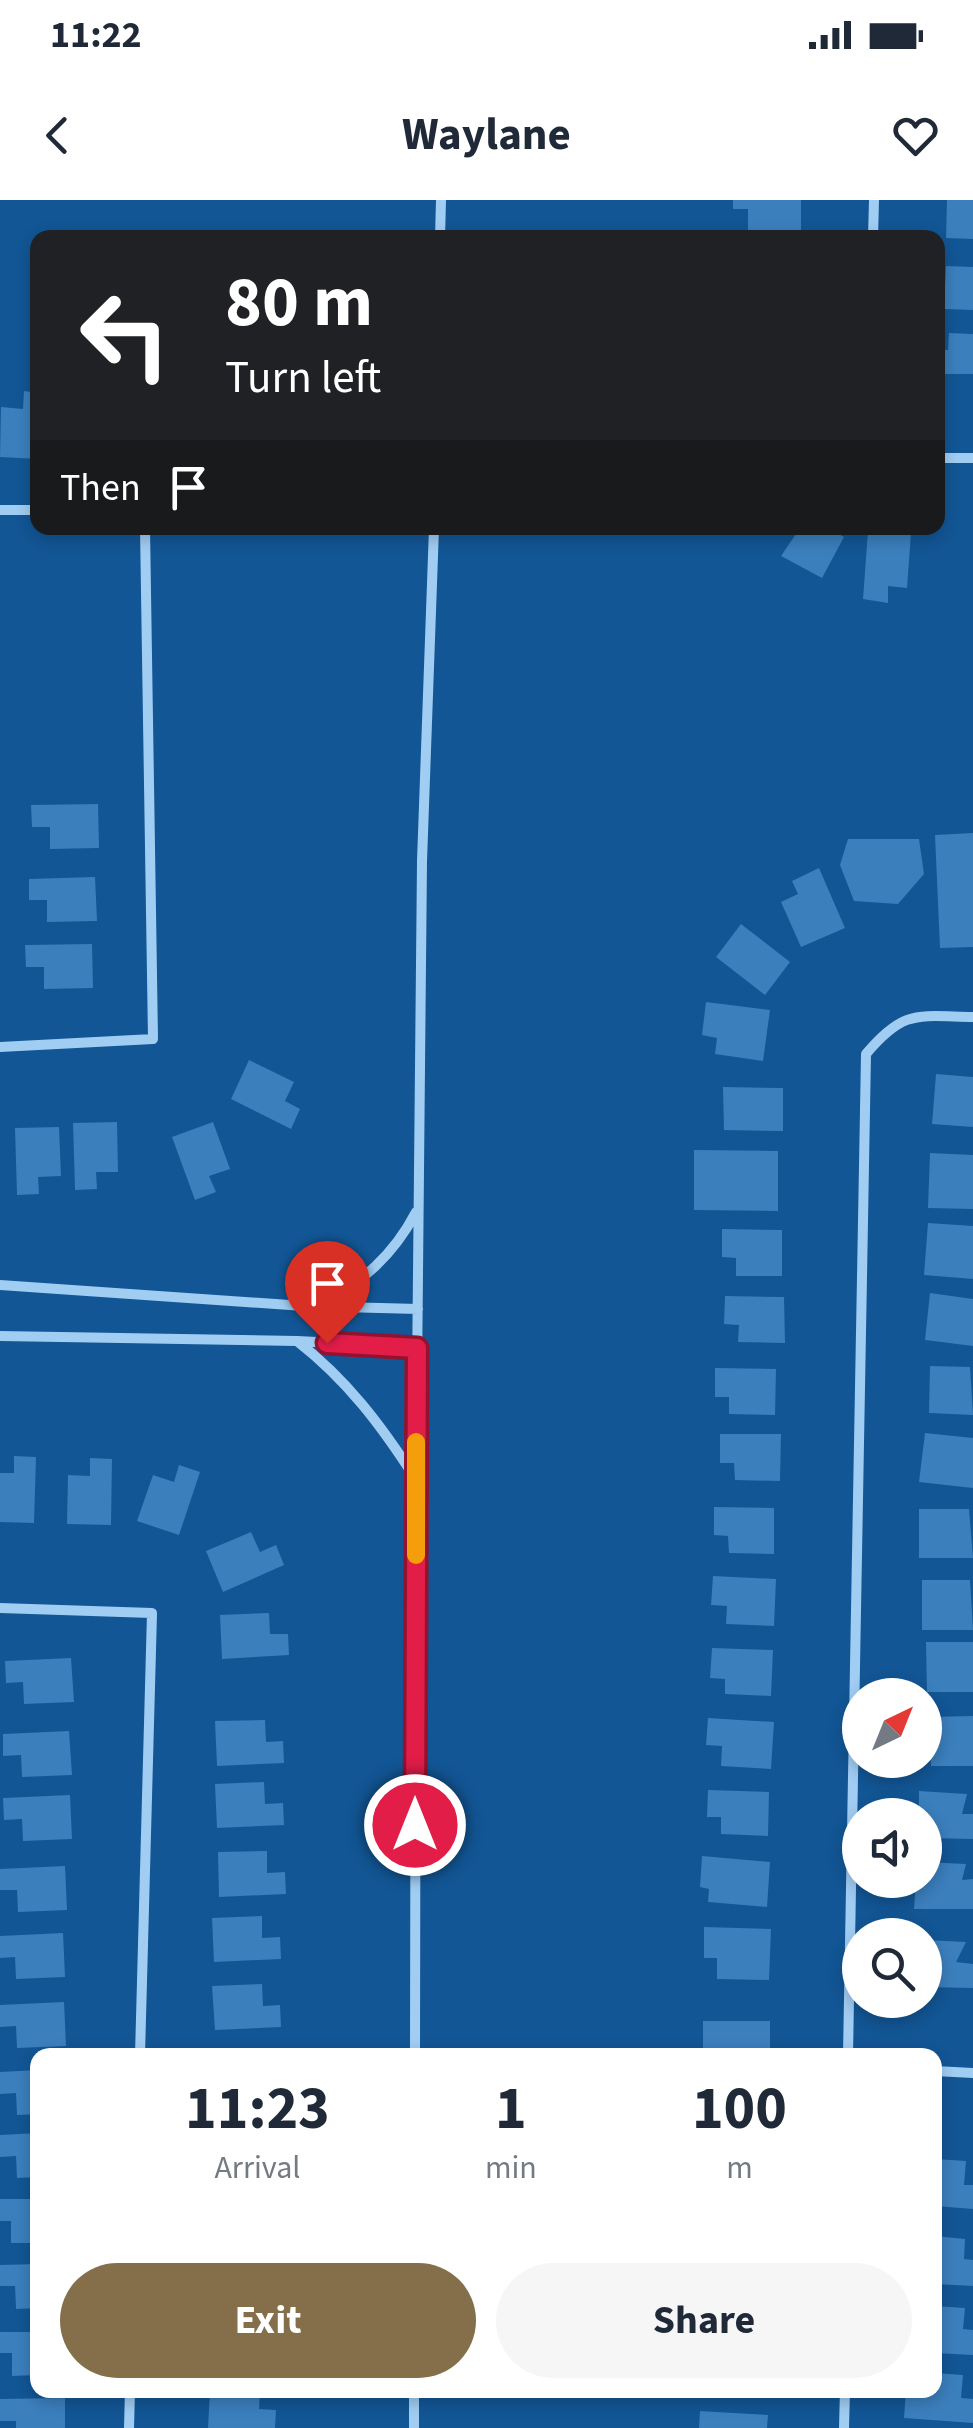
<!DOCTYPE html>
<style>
:root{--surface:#fff;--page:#f6f6f7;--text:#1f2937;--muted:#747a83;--accent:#846f4a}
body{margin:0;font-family:"Source Sans 3",sans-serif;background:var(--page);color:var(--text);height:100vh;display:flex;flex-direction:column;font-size:38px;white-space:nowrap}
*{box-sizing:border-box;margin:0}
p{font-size:32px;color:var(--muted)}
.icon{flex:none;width:55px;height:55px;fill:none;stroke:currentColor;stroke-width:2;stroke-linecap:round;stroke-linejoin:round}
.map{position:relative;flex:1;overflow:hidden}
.side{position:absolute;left:30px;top:1848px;width:912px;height:350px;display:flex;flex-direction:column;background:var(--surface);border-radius:20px;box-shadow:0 5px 15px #0003}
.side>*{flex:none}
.top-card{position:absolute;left:30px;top:30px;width:915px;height:305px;border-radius:20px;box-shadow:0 5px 15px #0003;background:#202124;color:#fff;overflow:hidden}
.needle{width:65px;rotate:43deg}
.controls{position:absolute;left:842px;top:1478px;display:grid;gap:20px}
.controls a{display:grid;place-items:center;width:100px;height:100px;border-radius:50%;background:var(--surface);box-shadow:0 5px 15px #0003;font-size:50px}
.pin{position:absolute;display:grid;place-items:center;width:85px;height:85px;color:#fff;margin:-102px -42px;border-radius:50% 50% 50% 0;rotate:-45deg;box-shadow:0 0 10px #0007}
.pin .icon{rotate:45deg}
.me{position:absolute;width:110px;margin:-55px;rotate:0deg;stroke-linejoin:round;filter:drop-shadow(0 0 8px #0008)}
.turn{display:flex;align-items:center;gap:35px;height:210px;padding:0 30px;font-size:45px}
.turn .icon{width:130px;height:130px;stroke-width:2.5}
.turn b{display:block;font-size:70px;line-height:85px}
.then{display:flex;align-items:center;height:95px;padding:0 30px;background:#0003;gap:20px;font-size:38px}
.eta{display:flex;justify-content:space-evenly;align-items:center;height:170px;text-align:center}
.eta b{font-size:60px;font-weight:700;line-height:70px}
.cta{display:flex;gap:20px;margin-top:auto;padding:20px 30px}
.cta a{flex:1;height:115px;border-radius:60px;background:var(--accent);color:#fff;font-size:40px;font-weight:700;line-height:115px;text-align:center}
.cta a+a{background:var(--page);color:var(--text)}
.status{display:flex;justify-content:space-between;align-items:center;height:70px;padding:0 50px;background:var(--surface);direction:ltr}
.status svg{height:28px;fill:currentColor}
header{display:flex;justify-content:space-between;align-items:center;height:130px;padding:0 30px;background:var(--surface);font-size:45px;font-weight:700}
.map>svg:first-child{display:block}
.building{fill:#3b7fbd}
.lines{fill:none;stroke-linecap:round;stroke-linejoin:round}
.street{stroke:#a1cdf3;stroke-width:10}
.route-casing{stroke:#92132f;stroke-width:25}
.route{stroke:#e11d48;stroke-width:18}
.slow{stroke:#f59e0b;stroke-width:18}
</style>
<div class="status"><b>11:22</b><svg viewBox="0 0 49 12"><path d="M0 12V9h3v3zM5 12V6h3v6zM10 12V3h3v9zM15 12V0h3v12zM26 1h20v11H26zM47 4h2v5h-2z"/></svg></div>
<header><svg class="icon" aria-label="back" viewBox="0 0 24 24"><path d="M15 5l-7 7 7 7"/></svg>Waylane<svg class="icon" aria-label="heart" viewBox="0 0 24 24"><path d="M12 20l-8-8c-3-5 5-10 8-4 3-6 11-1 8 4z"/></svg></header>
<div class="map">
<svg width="973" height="2228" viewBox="0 0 973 2228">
<rect width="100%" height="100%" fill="#125695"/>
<path class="building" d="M733,0H801V33L748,32V9H733Z
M947,0H973V39L946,38Z
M946,66L973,67V110L944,109Z
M949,133L973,134V174H942V150H948Z
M24,191L38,193V259L0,257L1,207L23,209Z
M800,328H829L844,337L822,378L781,356Z
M868,331L911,333L907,388L888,386V403L863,399Z
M98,604L99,648L50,649V627H32L31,605Z
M973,633V747L940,748L935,635Z
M848,639H919L924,674L898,704L854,701L840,665Z
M819,668L845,728L801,747L781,702L798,694L792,681Z
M95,677L97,721L47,722V700H29V679Z
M741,724L790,762L765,795L716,757Z
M92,744L93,788L44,789V767H26L25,745Z
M706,802L770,810L763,861L715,854L717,838L702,835Z
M249,860L294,882L285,901L300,909L291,929L231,899Z
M936,874L973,877V927L932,924Z
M723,887L783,888V931L724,930Z
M117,922L118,972H96L97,989L75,990L73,923Z
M213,922L230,969L209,976L216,992L195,1000L172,937Z
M59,927L61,976L38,977L39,994L17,995L15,928Z
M694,950L778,951V1011L694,1010Z
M930,953L973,955V1009L928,1008Z
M928,1023L973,1026V1079L924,1075Z
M722,1029L782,1030V1076H736V1058L722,1057Z
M930,1093L973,1099V1146L925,1140Z
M725,1096L784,1097L785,1143L738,1142L739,1125L724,1124Z
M930,1166L970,1167L973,1215L929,1213Z
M715,1168L776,1169L775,1215L729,1214V1197H715Z
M925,1233L973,1238V1288L919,1282Z
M720,1234H781L780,1281L735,1280L734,1263H720Z
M14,1256L36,1257L34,1323L0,1322V1273H14Z
M90,1258L112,1259L111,1325L67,1324L68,1275L90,1276Z
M179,1265L200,1272L179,1335L137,1321L153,1275L174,1282Z
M714,1307L774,1308V1354L729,1353L728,1336L714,1335Z
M919,1309H969L973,1358H919Z
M251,1332L260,1352L276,1345L284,1365L223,1392L206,1351Z
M713,1376L776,1379L774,1426L726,1424L727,1406L711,1405Z
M922,1380H970L973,1430H922Z
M269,1413L270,1434H288L289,1455L222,1459L220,1415Z
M926,1442H973V1492H927Z
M712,1448L773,1450L771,1496L725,1494V1479L710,1478Z
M71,1458L74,1502L24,1504L23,1482L6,1483L5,1461Z
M973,1516V1566H931L930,1517Z
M708,1518L774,1522L771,1569L721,1566L722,1546L706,1545Z
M265,1520L266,1542L283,1541L284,1563L217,1566L215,1521Z
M69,1531L72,1575L22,1577L21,1555L3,1556V1534Z
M264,1582L265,1604L283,1603L284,1625L217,1628L215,1584Z
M708,1590L769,1592L768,1636L721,1634V1617H707Z
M919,1591L967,1594L962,1614H973V1639L925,1638V1615H919Z
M70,1595L72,1639L23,1641L22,1619L4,1620L3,1598Z
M267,1651V1673L285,1672L286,1694L219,1697L218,1652Z
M702,1656L770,1662L767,1707L708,1702L709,1689L700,1687Z
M925,1662L966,1664L962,1680L973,1679V1709H914L916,1680H925Z
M65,1666L67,1710L18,1712L17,1690H0V1669Z
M262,1716V1738L280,1737L281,1759L214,1762L212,1718Z
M704,1727L771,1729L769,1780L717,1779V1758H704Z
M63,1733L65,1777L16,1779L15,1757L0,1758V1736Z
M925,1740L966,1742L956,1762L973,1764V1788L925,1787Z
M262,1784L263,1806L280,1805L281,1827L215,1830L212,1786Z
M64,1802L66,1846L17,1848L16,1826L0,1827V1805Z
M703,1821H770V1855H721V1851H703Z
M38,1870V1914L17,1915L16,1893L0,1894V1872Z
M38,1933V1977L17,1978L16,1956L0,1957V1935Z
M935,1959L966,1961L964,1985H973V2009L935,2006Z
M0,1999H38V2043H11V2021H0Z
M935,2036L965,2039L964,2059L973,2060V2086L935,2084Z
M38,2064V2108L16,2109L15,2086H0V2065Z
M935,2106L965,2108L963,2129L973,2130V2155L935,2153Z
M0,2132H38V2175L12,2176V2153H0Z
M935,2173L963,2175L961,2198L973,2199V2223L904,2218L906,2190H935Z
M210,2190H260L259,2209L276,2210L275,2228H208Z
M65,2198V2228H16V2221H0V2199Z
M700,2211L768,2215L767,2228H699Z"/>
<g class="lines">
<path class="street" d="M440,38L441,0
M873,38L874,0
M938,258H973
M0,310H38
M0,847L153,839L145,328
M0,1085L304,1106L418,1109
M320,1106C363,1081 393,1056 416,1012
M0,1136L297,1141L417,1147
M297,1141C347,1180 381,1225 415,1278
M0,1408L152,1413L140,1855
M415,1855L416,1279L422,661L434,328
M848,1855L866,854C904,809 917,816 973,817
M935,1871L973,1873
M129,2228L130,2190
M414,2228V2190
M844,2228L845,2190"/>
</g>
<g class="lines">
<g class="route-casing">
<path id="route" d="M327,1143L417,1148L415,1625"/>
</g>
<use href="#route" class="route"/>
<path class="slow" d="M416,1355V1242"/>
</g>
</svg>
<div class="controls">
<a><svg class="needle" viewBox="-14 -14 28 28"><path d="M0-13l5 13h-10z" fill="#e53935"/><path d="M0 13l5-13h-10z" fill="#747a83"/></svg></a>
<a><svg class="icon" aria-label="sound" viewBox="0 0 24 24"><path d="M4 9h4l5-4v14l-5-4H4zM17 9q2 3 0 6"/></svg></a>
<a><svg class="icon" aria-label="search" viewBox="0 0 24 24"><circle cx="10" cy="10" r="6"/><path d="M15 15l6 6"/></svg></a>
</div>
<div class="pin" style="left:327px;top:1143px;background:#d93025"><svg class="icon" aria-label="arrive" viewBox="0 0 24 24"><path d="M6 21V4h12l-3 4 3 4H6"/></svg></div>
<svg class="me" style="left:415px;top:1625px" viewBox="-20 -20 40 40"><circle r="17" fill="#e11d48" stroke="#fff" stroke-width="3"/><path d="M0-11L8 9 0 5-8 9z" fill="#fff"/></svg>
<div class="top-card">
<div class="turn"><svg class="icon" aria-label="left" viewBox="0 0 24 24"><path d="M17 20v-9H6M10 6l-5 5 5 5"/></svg><div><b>80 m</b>Turn left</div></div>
<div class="then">Then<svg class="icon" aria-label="arrive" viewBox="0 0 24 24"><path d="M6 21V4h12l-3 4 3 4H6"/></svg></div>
</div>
<section class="side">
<div class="eta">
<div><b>11:23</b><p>Arrival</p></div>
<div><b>1</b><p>min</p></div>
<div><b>100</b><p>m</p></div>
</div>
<div class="cta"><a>Exit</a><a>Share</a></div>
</section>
</div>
